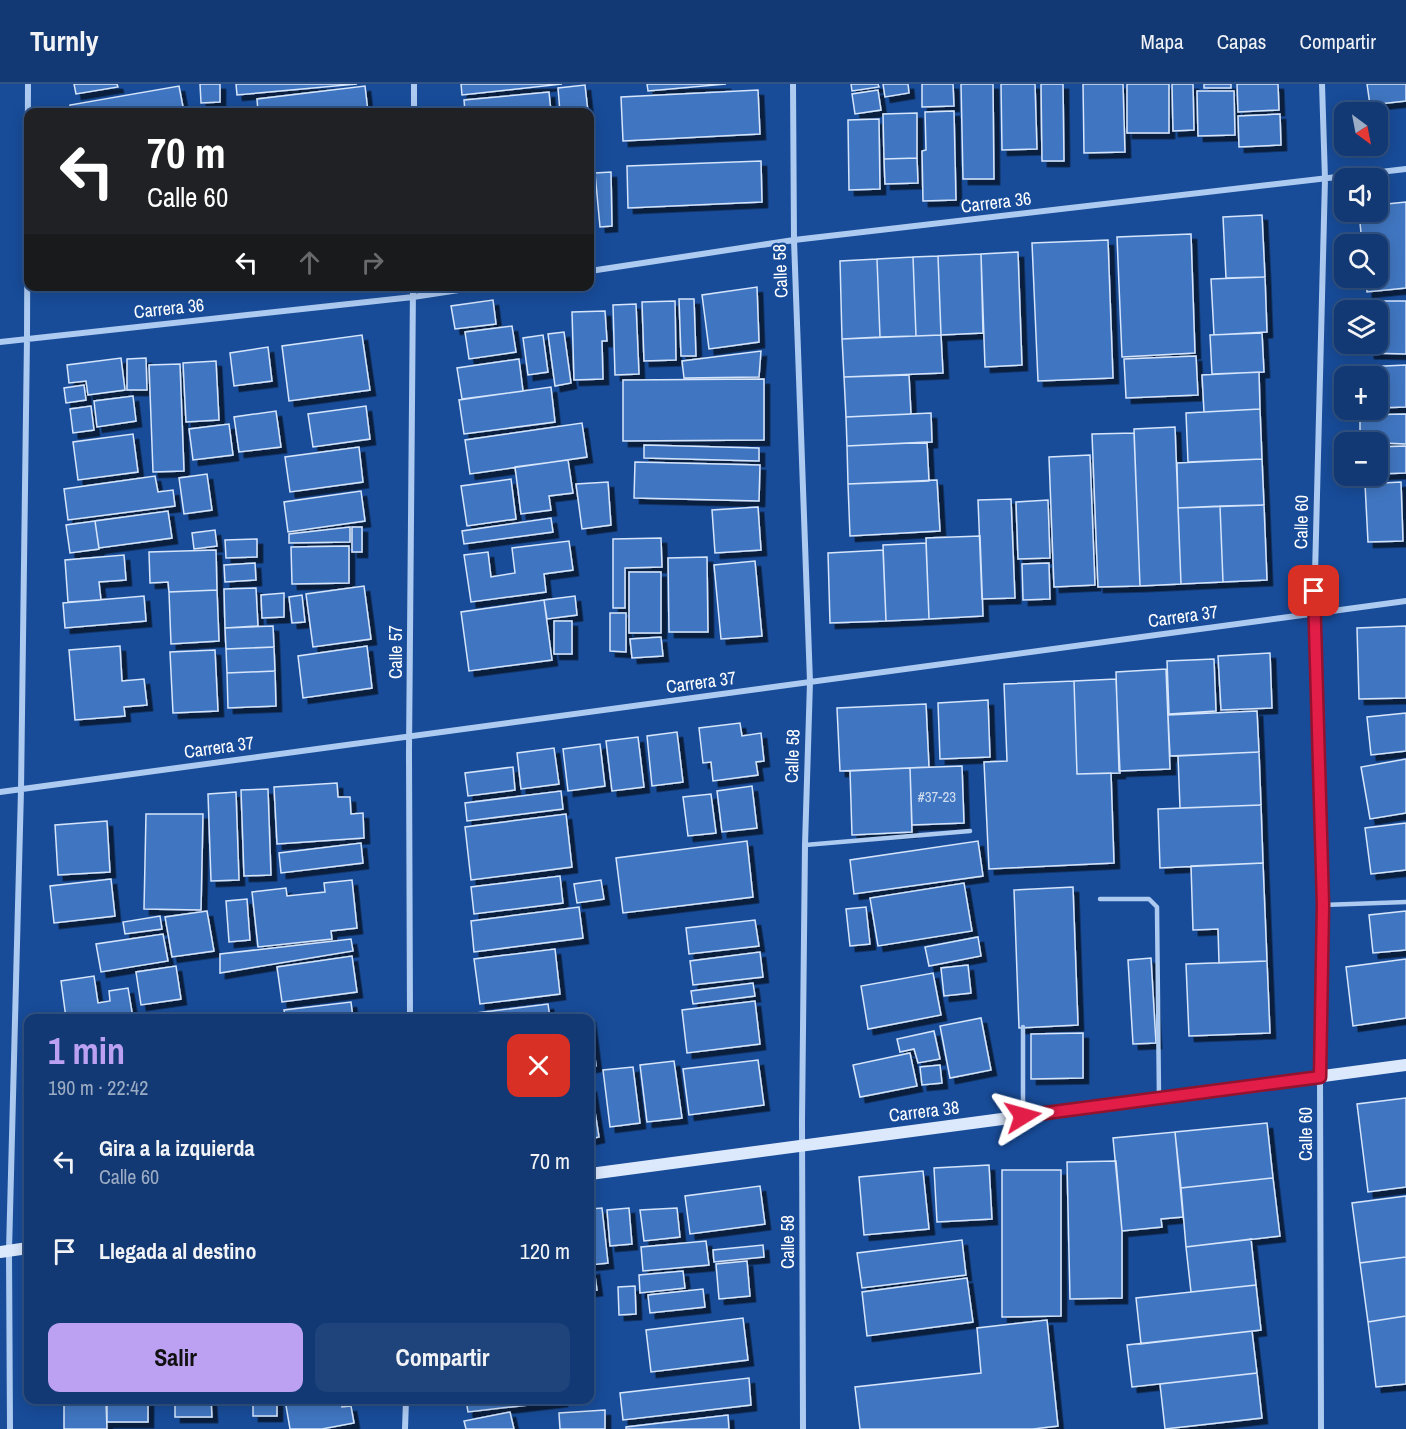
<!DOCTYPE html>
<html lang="es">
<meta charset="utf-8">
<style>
:root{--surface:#123973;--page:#1f447b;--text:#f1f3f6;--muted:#9cacc4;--line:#315385;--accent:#bca0f2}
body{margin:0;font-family:"Archivo Narrow",sans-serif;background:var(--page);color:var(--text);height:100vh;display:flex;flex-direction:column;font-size:22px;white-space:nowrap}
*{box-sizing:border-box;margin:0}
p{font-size:20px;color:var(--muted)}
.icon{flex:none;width:33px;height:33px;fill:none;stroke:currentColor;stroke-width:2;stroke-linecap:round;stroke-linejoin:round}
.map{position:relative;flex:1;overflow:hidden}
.side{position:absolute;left:24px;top:930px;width:570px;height:390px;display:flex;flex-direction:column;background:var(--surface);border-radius:12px;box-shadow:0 3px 15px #0003,0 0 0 2px var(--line)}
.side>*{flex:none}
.guide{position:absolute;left:24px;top:24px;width:570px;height:183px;border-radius:12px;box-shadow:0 3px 15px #0003,0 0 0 2px var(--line);background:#202124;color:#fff;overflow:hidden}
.needle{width:39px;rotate:148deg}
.fabs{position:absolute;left:1334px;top:18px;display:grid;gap:12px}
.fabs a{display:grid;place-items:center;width:54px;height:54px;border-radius:12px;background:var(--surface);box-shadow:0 3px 15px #0003,0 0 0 2px var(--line);font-size:30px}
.pin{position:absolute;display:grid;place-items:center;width:51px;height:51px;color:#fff;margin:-26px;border-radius:12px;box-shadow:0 3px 9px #0006}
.me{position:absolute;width:66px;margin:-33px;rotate:82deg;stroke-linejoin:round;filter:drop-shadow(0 0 4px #0008)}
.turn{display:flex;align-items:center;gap:21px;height:126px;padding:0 24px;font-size:27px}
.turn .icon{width:78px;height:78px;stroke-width:2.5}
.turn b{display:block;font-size:42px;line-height:51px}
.lanes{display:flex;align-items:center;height:57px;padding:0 24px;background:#0003;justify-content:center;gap:30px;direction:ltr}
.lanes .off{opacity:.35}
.round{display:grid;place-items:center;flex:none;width:63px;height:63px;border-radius:12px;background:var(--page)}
.overview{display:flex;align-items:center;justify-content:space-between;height:102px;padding:0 24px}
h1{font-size:36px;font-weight:700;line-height:45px;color:var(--accent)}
.primary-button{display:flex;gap:12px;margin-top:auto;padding:12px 24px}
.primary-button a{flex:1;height:69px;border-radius:12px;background:var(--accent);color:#111;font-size:24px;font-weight:700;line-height:69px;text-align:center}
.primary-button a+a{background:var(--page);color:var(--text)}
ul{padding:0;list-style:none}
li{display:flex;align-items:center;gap:18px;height:90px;padding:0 24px}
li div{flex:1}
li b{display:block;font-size:22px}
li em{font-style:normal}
header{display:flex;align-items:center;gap:36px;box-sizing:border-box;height:84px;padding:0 30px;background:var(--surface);border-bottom:2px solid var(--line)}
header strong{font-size:28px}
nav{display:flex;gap:33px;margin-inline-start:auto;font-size:21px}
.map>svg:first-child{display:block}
.building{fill:#4176c1;stroke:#d5e5fc;stroke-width:1.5;filter:url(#shadow)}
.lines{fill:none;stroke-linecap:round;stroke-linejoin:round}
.lane{stroke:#adcaf1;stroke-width:4.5}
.street{stroke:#adcaf1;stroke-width:6}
.secondary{stroke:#dce9fc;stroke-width:12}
.route-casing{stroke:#92132f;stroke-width:15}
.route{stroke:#e11d48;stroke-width:10}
.labels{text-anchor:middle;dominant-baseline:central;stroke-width:4.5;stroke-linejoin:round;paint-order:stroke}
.number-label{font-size:15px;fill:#d0ddf0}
.street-label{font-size:18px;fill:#fff;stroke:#184c99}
</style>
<header>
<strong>Turnly</strong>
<nav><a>Mapa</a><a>Capas</a><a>Compartir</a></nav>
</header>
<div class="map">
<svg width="1406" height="1345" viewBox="0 0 1406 1345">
<defs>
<filter id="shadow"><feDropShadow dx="5.5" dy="5.5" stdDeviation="0" flood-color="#0009"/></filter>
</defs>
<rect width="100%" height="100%" fill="#184c99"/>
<path class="building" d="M74,0H117L118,3L76,10Z
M200,0H220V18L201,19Z
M236,0H357L237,11Z
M461,0H562L462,11Z
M647,0H726L648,7Z
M851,0H878L879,3L852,7Z
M883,0H908L909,9L885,13Z
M922,0H953L954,22L922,23Z
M961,0H993L994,95H963Z
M1001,0H1035L1037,65L1002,66Z
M1041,0H1063L1064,77H1042Z
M1083,0H1123L1125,68L1084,69Z
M1127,0H1169V49H1127Z
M1172,0H1193L1194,46L1173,47Z
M1204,0H1231V4H1204Z
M1237,0H1278L1279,26L1238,28Z
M1367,0H1406V17L1370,21Z
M585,1L588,28H560L558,4Z
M179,2L184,28H72L70,21Z
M365,2L368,28H258L257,15Z
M758,6L760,50L623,57L621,13Z
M878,6L881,26L855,30L852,10Z
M1197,7H1234L1235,51L1198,52Z
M549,8L551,28H465L464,16Z
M221,25H249V28H221Z
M954,27L956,116L923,117L922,67L926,66L925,28Z
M917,29V74L884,75L883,30Z
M1280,30L1281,61L1239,63L1238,32Z
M879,35L880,105L849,106L848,36Z
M917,74L918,99L885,100L884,75Z
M761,77L762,118L628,124L627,82Z
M611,88L612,142L600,143L595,89Z
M1406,118V204L1367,208L1366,194H1377V160H1362L1359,128H1377V121Z
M1262,131L1265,193L1226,194L1223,133Z
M1191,150L1195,269L1122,273L1117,153Z
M1108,156L1113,294L1038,297L1032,159Z
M1018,168L1022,281L985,283L981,170Z
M981,170L983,249L941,251L938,172Z
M938,172L941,251L916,252L913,173Z
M913,173L916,252L880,253L877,175Z
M877,175L880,253L842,255L840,177Z
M1265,193L1267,248L1214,251L1211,195Z
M757,203L759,258L709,265L702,211Z
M679,215H694L696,272H681Z
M493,216L496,240L455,245L451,222Z
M675,217L676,276L644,277L642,218Z
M1370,217H1406V270L1369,269V260H1377V226H1369Z
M636,220L639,290L615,291L613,221Z
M605,227L607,257H602L603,295L574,296L572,228Z
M512,242L516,268L469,275L465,248Z
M564,248L571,299L555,302L548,250Z
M1262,249L1264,288L1212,290L1210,251Z
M362,251L370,306L289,317L282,262Z
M543,251L548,288L528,291L523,254Z
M941,251L943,289L844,293L842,255Z
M268,263L272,297L234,302L230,269Z
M761,267L759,293L684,294L682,277Z
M1196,272L1198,311L1126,314L1124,275Z
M121,274L125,306L88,311L86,297L69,299L67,281Z
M146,274L147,306H127V275Z
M519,275L523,307L462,315L457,284Z
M216,277L219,336L186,338L183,279Z
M180,280L184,387L153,388L149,281Z
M1406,281V323L1377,324V292H1364L1363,283Z
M1259,288L1260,325L1204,328L1202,291Z
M909,291L911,330L846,333L844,293Z
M764,295V356L623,357V296Z
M84,301L86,316L66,319L64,304Z
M551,303L555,338L464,350L459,316Z
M133,312L136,337L97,343L94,317Z
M91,322L94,346L73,349L70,325Z
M366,322L370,355L313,363L308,330Z
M1260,325L1262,375L1188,378L1186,329Z
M276,327L281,363L239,368L234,333Z
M931,329L932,358L847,362L846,333Z
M1406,330V360L1360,358V331Z
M582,339L587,373L470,390L465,356Z
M229,340L233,371L193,376L189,345Z
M1175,343L1181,500L1140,502L1134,345Z
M1134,349L1140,502L1098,503L1092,350Z
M133,350L138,388L78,396L73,358Z
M927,358L929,397L848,400L847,362Z
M644,361L759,364V377L644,374Z
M1406,362V389L1377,390V363Z
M359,363L363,398L290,408L285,373Z
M1090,371L1095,501L1054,503L1049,373Z
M1262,375L1264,421L1178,424L1177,379Z
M568,376L573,409L549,412L551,426L521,430L515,383Z
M635,378L760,381L759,417L634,414Z
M207,390L212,426L184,430L179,394Z
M155,392L158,408L173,406L175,422L68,436L64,405Z
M511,395L516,435L467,442L461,402Z
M937,396L940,447L850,452L848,400Z
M608,398L611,441L582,445L576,400Z
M1401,398L1403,457L1368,458L1365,400Z
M361,407L365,437L288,448L284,418Z
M1011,415L1015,514L982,515L978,416Z
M1048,416L1050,474L1018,475L1016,418Z
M1264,421L1267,496L1223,498L1220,422Z
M1220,422L1223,498L1181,500L1178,424Z
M758,423L761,466L715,469L712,426Z
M168,427L172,454L99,464L95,437Z
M551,434L553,448L464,460L462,447Z
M95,437L99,465L70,469L66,441Z
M350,443V458L289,459V450Z
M352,443H362V468H352Z
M215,446L217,462L194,465L192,449Z
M980,452L983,532L929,535L926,454Z
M661,454L662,483L625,484V524H613V455Z
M257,455V473L226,474L225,456Z
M569,457L573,486L544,490L546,508L471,518L464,471L488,468L491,493L515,489L512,464Z
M926,459L929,535L886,537L883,461Z
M349,462V499L292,500L291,463Z
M216,466L217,506L169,508L168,498L150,499L149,468Z
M883,466L886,537L830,539L828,469Z
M124,471L126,496L99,498L101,516L68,518L65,476Z
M707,473L708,548H669L668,474Z
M755,477L762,552L721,555L714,481Z
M255,479L256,496L225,498L224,481Z
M1049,479L1050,515L1023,516L1022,480Z
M629,488H661V549H629Z
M364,502L371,555L313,563L306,510Z
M256,504L258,542L225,544L224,505Z
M217,506L219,557L171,560L169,508Z
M284,509V533L262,534L261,511Z
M302,511L305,538L292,539L289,513Z
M144,512L146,537L65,544L63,519Z
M575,512L577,531L547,535L544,516Z
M544,516L552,576L469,587L461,528Z
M610,529H626V568L610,567Z
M554,537H572V570H554Z
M273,542L274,563L226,565L225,544Z
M1406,542V614L1359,615L1357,544Z
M661,553L663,572L632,574L630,555Z
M120,562L122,597L144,595L147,621L124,623L125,632L75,636L69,566Z
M367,562L372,604L303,614L298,572Z
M274,563L275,587L227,589L226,565Z
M215,566L218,627L173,629L170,568Z
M1270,569L1272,624L1221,626L1218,572Z
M1214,575L1216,627L1169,630L1167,577Z
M1166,585L1170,685L1119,687L1116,588Z
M275,587L276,622L228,624L227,589Z
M1116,595L1120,689L1077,690L1074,597Z
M1074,597L1077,690L1111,689L1114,779L989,785L984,678L1007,677L1004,600Z
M988,616L990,673L940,675L938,619Z
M926,620L929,683L840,687L837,624Z
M1257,627L1259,668L1170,672L1168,631Z
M1406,629V667L1371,671L1367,633Z
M740,639L742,652L761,649L764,677L756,678L758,691L713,697L711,678L703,679L699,644Z
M677,648L683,698L652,702L647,652Z
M638,653L644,703L612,707L606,657Z
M600,660L605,702L568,707L563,665Z
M554,664L559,700L521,705L517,669Z
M1259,668L1261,721L1180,724L1178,672Z
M1406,675V729L1370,735L1361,683Z
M962,682L964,739L912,741L910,684Z
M513,683L515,706L468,712L465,689Z
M910,684L912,748L852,751L850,687Z
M337,699L338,713H350L351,730L363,729L364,754L277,760L274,703Z
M752,702L757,744L722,748L717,707Z
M268,705L271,791L244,792L241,706Z
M561,707L563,725L467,737L465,719Z
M236,708L239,796L211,797L208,710Z
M711,710L716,749L688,752L683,713Z
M1261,721L1263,779L1160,784L1158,725Z
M146,730H203L201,826L144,825Z
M566,730L572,783L471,796L465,743Z
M107,737L110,788L58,791L55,741Z
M1406,739V786L1371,790L1365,744Z
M747,757L753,813L623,829L616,774Z
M978,757L983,792L854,810L850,776Z
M361,759L363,779L281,789L279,769Z
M1263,779L1267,877L1219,879L1218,845L1193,846L1191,782Z
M560,792L563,819L474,830L471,803Z
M111,795L115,832L54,839L50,802Z
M352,796L357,844L331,847L332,855L258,863L252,808L286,804L287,812L325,808L324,799Z
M601,796L604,815L577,819L574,800Z
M964,799L972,847L878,862L870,814Z
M1073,803L1078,941L1019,944L1014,806Z
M247,815L250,856L229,858L226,817Z
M579,823L583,854L474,868L471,837Z
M866,823L870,860L850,862L846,825Z
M207,827L214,867L172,873L165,833Z
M1406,827V866L1373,869L1369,831Z
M160,832L162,845L125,850L123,838Z
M755,836L759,862L689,870L686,844Z
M163,850L168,877L101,888L96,860Z
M978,853L981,872L929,882L925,863Z
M351,855L353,867L220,889V870Z
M555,865L560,910L480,920L474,875Z
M760,868L763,893L693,901L690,877Z
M352,872L357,908L282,918L277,883Z
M1151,874L1156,959L1133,960L1128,876Z
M1406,875V934L1353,942L1346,883Z
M1267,877L1270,949L1189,952L1186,880Z
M968,881L971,909L944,912L941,884Z
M176,882L181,915L141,921L136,888Z
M933,889L941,931L868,945L861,902Z
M94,892L98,919L110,917L109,907L128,904L133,934H66L61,897Z
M753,899L755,912L693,920L691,907Z
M755,917L760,960L687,969L682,926Z
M351,918L353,934H285L284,926Z
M548,920L550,934H452V932Z
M590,933L596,982L590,983V934H579Z
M981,934L991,986L950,994L940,942Z
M934,947L940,975L918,979L914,965L900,968L897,955Z
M1083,949V994L1031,995V950Z
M910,969L917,1002L860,1013L853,981Z
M758,976L764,1021L689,1031L683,985Z
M674,977L682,1034L647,1038L640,981Z
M940,981L942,999L922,1001L920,983Z
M633,983L640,1039L610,1043L603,986Z
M590,1003H591L599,1053L590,1055Z
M1406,1014V1103L1368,1108L1357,1020Z
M1267,1039L1273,1094L1181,1104L1175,1048Z
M1175,1048L1183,1133L1161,1135L1162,1143L1122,1147L1113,1054Z
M1116,1077L1122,1147V1214L1070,1215L1067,1078Z
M989,1081L992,1135L937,1138L934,1084Z
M1002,1086H1061V1232L1002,1233Z
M923,1087L929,1145L864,1151L859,1093Z
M1273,1094L1280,1152L1186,1163L1181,1104Z
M760,1102L765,1140L690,1150L685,1112Z
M1406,1112V1173L1360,1179L1352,1119Z
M602,1124L608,1179L590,1181V1125Z
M629,1124L632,1160L610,1162L607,1126Z
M677,1124L680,1153L644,1157L640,1126Z
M1251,1155L1256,1201L1191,1208L1186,1163Z
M962,1156L966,1191L862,1204L857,1169Z
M706,1157L709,1181L643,1187L641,1163Z
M763,1161L764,1173L714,1178L713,1166Z
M1406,1173V1232L1368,1238L1360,1179Z
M747,1177L750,1212L719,1215L716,1180Z
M594,1185L597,1206L590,1207V1186Z
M683,1187L685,1204L640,1209L639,1191Z
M967,1194L973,1238L867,1252L862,1208Z
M1256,1201L1261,1246L1141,1260L1136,1214Z
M635,1202L636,1230L619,1231L618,1203Z
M703,1205L705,1223L650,1229L648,1211Z
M1406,1232V1300L1376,1303L1368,1238Z
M743,1234L748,1276L651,1288L646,1246Z
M1047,1236L1058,1342L1033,1345H860L855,1303L981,1289L977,1244Z
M1252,1247L1257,1289L1132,1303L1127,1261Z
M1257,1289L1262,1334L1165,1345L1160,1300Z
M749,1294L751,1321L623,1336L620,1309Z
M175,1316H211L212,1333H175Z
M253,1316H277V1332H253Z
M285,1316H341L342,1323L351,1322L354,1339L322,1345H290Z
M466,1316H562V1317L468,1328Z
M107,1317H148V1338H107Z
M64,1318H106L107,1345H64Z
M605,1326V1345H560L559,1329Z
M510,1328L514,1345H466L464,1337Z
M728,1331L729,1345H626V1343Z"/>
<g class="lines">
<path class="lane" d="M805,761L970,747
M1100,815H1149L1157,823L1159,1014
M1323,821L1406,818
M1023,1030V943"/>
<path class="street" d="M793,0L794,156L810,598L805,761L802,1038L803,1345
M414,28V0
M590,187L794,156L1406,85
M0,258L413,213L485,202
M0,708L1406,517
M410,934L409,668L413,202
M10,1345L9,1167L21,706L27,254L28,0
M405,1345L406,1316
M1321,1345L1320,992L1323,821L1314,530L1325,95L1322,0"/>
<path class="secondary" d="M590,1090L1406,981
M0,1168L28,1164"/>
</g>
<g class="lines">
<g class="route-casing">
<path id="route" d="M1023,1032L1320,993L1323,821L1314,507"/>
</g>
<use href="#route" class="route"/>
</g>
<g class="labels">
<g class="number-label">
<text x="937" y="712">#37-23</text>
</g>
<g class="street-label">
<text transform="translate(996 118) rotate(-7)">Carrera 36</text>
<text transform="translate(780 187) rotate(-92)">Calle 58</text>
<text transform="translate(169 224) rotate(-6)">Carrera 36</text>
<text transform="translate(1301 438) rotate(-89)">Calle 60</text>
<text transform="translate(1183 532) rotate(-8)">Carrera 37</text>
<text transform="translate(395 568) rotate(-90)">Calle 57</text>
<text transform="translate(701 598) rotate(-8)">Carrera 37</text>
<text transform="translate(219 663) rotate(-8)">Carrera 37</text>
<text transform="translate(792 672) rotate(-88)">Calle 58</text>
<text transform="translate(924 1027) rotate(-7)">Carrera 38</text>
<text transform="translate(1305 1050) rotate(-90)">Calle 60</text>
<text transform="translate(787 1158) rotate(-90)">Calle 58</text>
</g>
</g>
</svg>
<div class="fabs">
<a><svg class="needle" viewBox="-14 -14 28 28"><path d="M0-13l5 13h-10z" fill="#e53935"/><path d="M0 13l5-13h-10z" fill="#9cacc4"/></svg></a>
<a><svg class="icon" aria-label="sound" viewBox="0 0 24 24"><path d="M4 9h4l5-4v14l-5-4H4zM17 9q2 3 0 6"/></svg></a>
<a><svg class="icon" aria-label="search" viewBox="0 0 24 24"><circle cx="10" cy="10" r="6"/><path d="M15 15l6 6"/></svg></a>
<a><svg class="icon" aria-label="layers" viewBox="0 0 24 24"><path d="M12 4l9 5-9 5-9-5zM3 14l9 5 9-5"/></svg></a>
<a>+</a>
<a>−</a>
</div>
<div class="pin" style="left:1314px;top:507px;background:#d93025"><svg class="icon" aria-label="arrive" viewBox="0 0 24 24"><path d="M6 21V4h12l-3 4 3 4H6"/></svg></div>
<svg class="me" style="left:1023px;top:1032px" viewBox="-20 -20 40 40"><path d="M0-17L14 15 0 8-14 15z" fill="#e11d48" stroke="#fff" stroke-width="4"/></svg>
<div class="guide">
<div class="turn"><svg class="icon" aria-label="left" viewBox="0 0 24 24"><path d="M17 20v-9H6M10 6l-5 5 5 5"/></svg><div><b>70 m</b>Calle 60</div></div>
<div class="lanes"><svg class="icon" aria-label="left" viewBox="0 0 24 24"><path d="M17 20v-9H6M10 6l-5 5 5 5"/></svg><svg class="icon off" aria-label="ahead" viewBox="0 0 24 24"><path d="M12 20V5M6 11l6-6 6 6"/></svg><svg class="icon off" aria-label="right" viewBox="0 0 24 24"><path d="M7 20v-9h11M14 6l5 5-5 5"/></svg></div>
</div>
<section class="side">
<div class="overview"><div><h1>1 min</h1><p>190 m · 22:42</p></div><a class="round" style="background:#d93025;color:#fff"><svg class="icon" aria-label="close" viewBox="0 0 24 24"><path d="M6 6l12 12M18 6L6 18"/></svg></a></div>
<ul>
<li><svg class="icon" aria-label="left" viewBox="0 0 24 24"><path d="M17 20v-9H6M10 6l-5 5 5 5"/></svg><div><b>Gira a la izquierda</b><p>Calle 60</p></div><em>70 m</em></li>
<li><svg class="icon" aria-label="arrive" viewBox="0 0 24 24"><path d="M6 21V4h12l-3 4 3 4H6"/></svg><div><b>Llegada al destino</b></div><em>120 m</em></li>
</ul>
<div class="primary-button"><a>Salir</a><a>Compartir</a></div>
</section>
</div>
